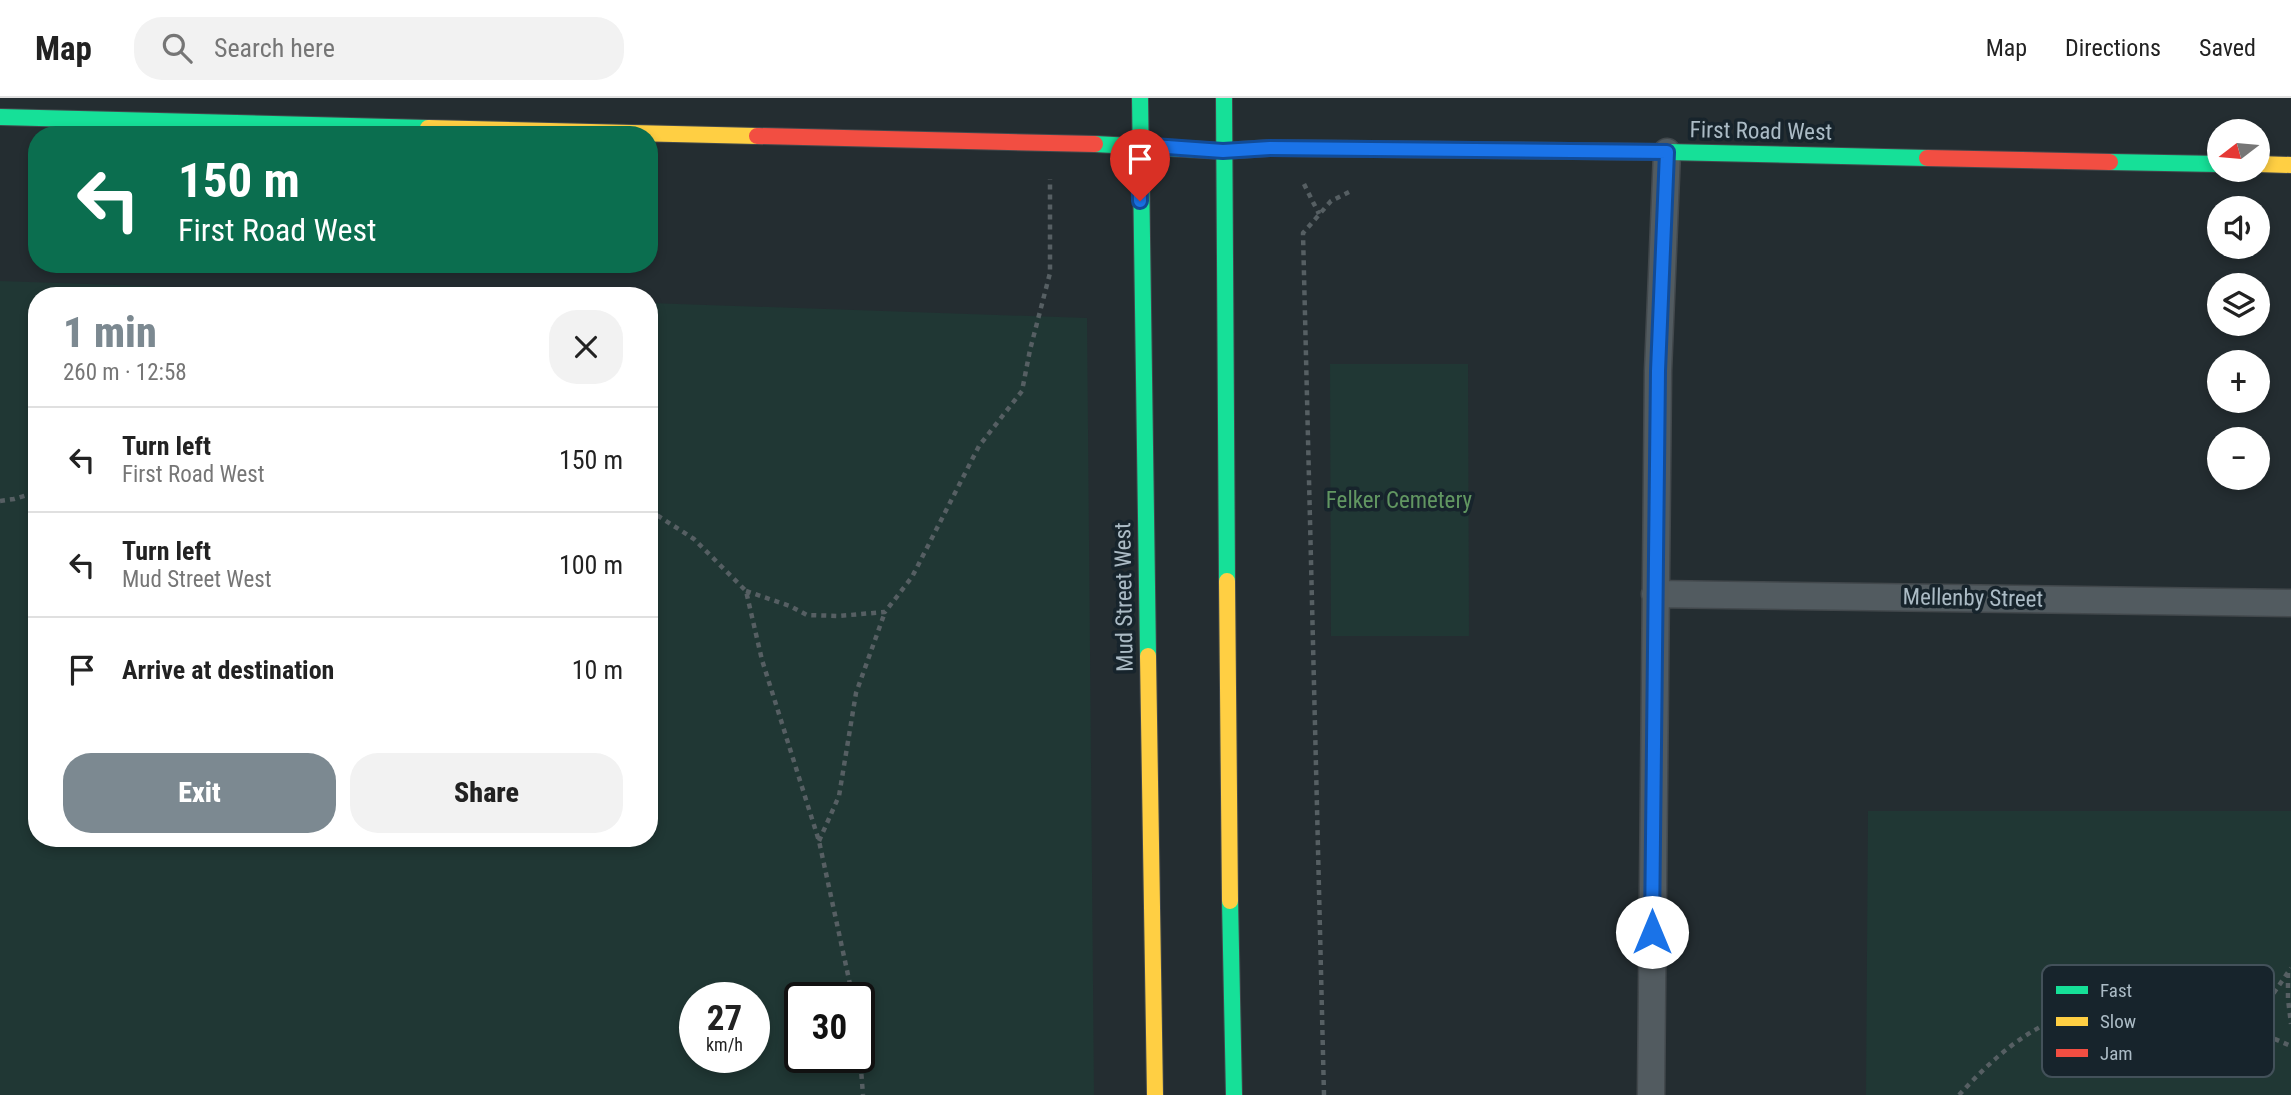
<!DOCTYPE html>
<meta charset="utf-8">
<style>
:root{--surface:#fff;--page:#f2f2f2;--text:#222;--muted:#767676;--line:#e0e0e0;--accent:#7c8991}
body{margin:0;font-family:"Roboto Condensed",sans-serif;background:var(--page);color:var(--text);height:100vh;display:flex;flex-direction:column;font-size:26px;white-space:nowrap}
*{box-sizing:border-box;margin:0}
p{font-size:23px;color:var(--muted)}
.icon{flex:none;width:38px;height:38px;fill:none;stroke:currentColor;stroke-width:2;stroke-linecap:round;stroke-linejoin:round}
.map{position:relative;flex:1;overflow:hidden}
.details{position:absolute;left:28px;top:189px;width:630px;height:560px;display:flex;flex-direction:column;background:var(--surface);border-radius:28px;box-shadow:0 4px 10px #0003}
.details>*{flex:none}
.banner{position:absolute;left:28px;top:28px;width:630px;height:147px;border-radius:28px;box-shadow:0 4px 10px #0003;background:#0b6e4f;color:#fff;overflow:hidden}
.needle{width:46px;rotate:254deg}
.controls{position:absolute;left:2207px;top:21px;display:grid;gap:14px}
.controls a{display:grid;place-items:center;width:63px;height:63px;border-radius:50%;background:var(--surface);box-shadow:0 4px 10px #0003;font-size:35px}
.speed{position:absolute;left:679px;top:884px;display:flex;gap:14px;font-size:35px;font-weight:700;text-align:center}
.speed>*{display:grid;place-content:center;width:91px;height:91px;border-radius:50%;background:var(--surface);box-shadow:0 4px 10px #0003;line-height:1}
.speed small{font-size:18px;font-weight:400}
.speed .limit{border:4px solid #111;border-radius:10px;background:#fff;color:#111}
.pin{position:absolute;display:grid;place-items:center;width:60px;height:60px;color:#fff;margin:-72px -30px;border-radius:50% 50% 50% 0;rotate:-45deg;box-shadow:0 0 7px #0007}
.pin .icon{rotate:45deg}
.me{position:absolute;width:77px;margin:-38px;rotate:0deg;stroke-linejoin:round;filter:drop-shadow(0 0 5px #0008)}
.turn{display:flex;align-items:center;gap:24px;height:147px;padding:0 35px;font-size:32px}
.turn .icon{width:91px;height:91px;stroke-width:2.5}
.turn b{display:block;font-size:49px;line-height:60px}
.round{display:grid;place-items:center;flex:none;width:74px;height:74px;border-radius:28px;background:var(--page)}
.summary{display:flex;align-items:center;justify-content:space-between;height:119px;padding:0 35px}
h1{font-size:42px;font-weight:800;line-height:52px;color:var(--accent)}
.action{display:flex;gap:14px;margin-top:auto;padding:14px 35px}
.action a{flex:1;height:80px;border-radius:28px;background:var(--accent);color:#fff;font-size:28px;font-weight:800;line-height:80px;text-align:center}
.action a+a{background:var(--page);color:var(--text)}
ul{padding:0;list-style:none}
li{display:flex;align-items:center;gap:21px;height:105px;padding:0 35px;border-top:2px solid var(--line)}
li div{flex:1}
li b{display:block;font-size:26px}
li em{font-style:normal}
header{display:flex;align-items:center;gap:42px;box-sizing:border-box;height:98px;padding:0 35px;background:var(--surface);border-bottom:2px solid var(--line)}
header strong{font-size:33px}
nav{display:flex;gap:38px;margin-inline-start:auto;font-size:24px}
.search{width:490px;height:63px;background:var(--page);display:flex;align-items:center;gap:18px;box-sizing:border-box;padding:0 24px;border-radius:28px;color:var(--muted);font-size:26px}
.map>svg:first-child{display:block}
.green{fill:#203734;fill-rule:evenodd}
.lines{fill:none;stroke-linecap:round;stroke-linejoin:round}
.street-casing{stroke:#42484c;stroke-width:29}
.fast-casing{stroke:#42484c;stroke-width:18}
.slow-casing{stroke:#42484c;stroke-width:18}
.jam-casing{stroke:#42484c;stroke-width:18}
.path{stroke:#565f63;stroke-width:4.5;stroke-dasharray:5 5;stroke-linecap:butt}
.street{stroke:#525b60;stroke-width:26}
.fast{stroke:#16e098;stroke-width:16}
.slow{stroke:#ffcf43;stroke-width:16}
.jam{stroke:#f24e42;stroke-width:16}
.route-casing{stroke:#114b97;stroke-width:18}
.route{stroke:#1a73e8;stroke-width:12}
.labels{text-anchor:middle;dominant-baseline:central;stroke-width:7;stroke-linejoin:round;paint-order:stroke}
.street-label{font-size:23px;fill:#abbbc5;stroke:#17242c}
.park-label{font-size:23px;fill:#619661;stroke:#17242c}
.key{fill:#17242c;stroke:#43515a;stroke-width:2}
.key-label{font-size:19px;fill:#abbbc5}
</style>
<header>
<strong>Map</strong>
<div class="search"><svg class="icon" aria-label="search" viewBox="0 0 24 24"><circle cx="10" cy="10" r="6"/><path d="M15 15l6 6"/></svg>Search here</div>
<nav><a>Map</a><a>Directions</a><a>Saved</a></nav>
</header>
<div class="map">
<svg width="2291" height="997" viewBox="0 0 2291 997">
<rect width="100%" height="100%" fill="#242d31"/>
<path class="green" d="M0,183L442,198H37V740H649V205L1087,220L1094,997H0ZM695,900H754V959H695ZM800,900H859V959H800Z
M1330,266H1468L1469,538H1331Z
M1868,713H2291V997H1866Z"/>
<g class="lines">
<g class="street-casing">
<path id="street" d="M1655,496L2291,505
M1651,997L1658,273L1667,54"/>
</g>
<g class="fast-casing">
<path id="fast" d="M1140,0L1148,558
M1224,0L1227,483
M0,19L428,30
M1095,46L1223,53L1270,50L1667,54L1927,60
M2110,64L2219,66
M1230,803L1234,997"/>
</g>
<g class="slow-casing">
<path id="slow" d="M428,30L757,38
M2258,66L2291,67
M1227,483L1230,803
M1148,558L1155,997"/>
</g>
<g class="jam-casing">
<path id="jam" d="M757,38L1095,46
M1927,60L2110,64"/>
</g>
<path class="path" d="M1304,86L1319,116
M0,403L14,401L37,394
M649,412L694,441L746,493L762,562L819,743L853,900
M746,493L790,508L807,517L838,518L885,514L912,479L979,348L1022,293L1030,252L1050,175V81
M819,743L839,698L856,595L885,514
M2288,875V901L2291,926
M2247,929L2291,948
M859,946L863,997
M1324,997L1303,135L1331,103L1349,94
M1959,997C1993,960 2032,924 2083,913L2235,931L2247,928L2262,912L2291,870"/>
<use href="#street" class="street"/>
<use href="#fast" class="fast"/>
<use href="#slow" class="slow"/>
<use href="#jam" class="jam"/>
</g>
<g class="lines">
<g class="route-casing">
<path id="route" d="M1140,103L1139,47L1223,53L1270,50L1667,54L1658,273L1652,834"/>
</g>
<use href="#route" class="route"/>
</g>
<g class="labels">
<g class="street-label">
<text transform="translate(1761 33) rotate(1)">First Road West</text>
<text transform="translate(1124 499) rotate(-91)">Mud Street West</text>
<text transform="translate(1973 500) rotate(1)">Mellenby Street</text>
</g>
<g class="park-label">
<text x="1399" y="402">Felker Cemetery</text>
</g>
</g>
<rect x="2042" y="867" width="232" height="112" rx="10" class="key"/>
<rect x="2056" y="888" width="32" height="8" fill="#16e098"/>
<rect x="2056" y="919" width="32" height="9" fill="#ffcf43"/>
<rect x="2056" y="951" width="32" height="8" fill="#f24e42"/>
<g class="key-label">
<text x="2100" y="899">Fast</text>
<text x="2100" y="930">Slow</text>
<text x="2100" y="962">Jam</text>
</g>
</svg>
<div class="controls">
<a><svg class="needle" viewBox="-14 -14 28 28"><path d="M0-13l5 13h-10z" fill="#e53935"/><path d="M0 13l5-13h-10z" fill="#767676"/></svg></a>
<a><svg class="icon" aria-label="sound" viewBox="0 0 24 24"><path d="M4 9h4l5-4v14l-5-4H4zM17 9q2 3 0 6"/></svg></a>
<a><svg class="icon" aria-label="layers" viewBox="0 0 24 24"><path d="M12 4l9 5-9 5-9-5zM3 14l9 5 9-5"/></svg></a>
<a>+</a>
<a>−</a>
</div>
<div class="speed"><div>27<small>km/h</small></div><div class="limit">30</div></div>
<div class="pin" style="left:1140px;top:103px;background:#d93025"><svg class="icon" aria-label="arrive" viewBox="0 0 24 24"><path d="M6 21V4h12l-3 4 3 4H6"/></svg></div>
<svg class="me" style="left:1652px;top:834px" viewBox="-20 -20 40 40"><circle r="19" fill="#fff"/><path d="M0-13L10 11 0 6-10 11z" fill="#1a73e8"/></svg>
<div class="banner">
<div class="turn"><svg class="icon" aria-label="left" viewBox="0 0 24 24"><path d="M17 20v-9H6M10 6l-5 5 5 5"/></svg><div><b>150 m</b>First Road West</div></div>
</div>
<section class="details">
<div class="summary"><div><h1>1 min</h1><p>260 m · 12:58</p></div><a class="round"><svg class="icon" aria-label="close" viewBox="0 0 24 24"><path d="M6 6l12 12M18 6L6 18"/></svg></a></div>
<ul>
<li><svg class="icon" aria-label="left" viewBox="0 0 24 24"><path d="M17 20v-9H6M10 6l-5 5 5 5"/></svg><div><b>Turn left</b><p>First Road West</p></div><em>150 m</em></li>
<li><svg class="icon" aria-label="left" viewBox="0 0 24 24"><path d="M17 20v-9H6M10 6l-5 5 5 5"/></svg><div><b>Turn left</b><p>Mud Street West</p></div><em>100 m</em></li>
<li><svg class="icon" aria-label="arrive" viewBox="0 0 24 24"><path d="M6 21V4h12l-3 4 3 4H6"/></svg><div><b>Arrive at destination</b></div><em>10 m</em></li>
</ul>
<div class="action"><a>Exit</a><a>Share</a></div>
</section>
</div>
